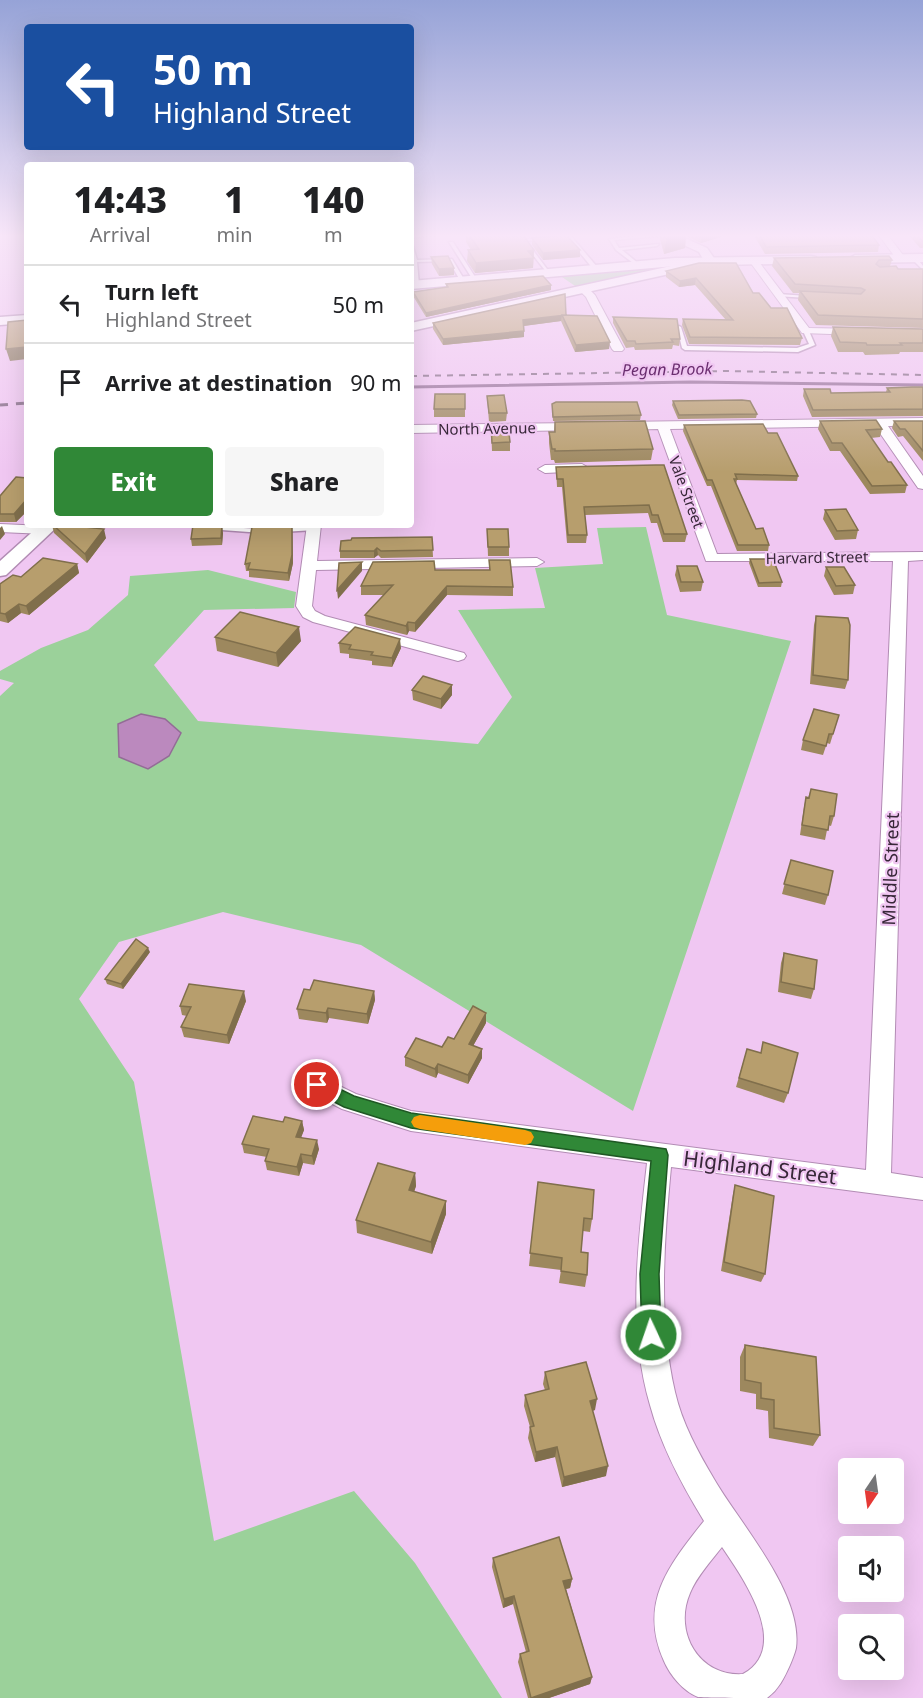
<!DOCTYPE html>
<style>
:root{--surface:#fff;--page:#f6f6f6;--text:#202124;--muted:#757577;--line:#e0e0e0;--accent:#308837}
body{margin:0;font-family:"Noto Sans",sans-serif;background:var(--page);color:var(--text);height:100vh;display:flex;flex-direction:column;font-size:22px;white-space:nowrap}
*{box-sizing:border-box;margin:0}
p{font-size:20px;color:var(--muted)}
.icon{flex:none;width:33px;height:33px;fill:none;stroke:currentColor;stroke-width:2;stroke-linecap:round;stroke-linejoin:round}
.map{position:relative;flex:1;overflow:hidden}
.drawer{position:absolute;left:24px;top:162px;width:390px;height:366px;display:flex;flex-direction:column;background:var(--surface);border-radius:6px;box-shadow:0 6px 24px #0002}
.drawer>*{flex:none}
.top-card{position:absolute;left:24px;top:24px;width:390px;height:126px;border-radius:6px;box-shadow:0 6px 24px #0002;background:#1a4fa0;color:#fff;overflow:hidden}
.needle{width:39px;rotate:193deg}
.buttons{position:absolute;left:838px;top:1458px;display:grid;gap:12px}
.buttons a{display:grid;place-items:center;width:66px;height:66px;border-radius:6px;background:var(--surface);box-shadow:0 6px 24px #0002;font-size:30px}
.pin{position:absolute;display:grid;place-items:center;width:51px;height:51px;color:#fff;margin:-26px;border:3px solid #fff;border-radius:50%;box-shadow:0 2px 6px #0007}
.me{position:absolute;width:66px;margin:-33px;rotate:357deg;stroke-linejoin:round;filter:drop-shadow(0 0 4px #0008)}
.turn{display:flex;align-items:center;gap:21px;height:126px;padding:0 30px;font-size:27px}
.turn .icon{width:78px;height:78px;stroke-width:2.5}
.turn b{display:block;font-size:42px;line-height:51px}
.eta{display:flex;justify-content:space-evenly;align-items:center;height:102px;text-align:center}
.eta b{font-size:36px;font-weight:800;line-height:42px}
.button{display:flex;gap:12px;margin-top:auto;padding:12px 30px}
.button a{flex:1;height:69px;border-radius:6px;background:var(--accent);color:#fff;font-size:24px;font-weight:800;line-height:69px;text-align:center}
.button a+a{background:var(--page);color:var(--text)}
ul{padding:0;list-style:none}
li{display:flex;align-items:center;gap:18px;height:78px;padding:0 30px;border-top:2px solid var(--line)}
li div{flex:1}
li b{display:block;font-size:22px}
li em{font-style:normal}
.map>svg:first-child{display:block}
.green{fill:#9bd19a}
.water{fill:#bb89be;stroke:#936c96;stroke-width:1.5}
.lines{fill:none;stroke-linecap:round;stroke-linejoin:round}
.stream{stroke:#936c96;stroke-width:3}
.service-casing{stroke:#b28cb4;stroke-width:3}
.minor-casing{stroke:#b28cb4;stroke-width:2}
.tertiary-casing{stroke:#b28cb4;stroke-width:3}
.secondary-casing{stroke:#b28cb4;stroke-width:3}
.service{fill:#fff;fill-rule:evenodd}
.minor{fill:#fff;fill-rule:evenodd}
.tertiary{fill:#fff;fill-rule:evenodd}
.secondary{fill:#fff;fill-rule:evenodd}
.rail-far1{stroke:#7e6580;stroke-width:2;stroke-dasharray:6 6;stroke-linecap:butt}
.rail{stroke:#7e6580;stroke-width:3;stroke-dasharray:8 8;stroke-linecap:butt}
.wall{fill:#9d885e}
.shaded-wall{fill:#806f4c}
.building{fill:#b79e6d;stroke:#806f4c;stroke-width:1.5}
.route{fill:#308837;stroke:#1f5824;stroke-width:1.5}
.slow{fill:#f59e0b}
.labels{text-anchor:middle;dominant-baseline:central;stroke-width:4.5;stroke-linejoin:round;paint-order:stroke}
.far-street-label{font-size:15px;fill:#372738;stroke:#f0c7f2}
.far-water-label{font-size:16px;font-style:italic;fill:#6a2d6f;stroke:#f0c7f2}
.street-label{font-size:18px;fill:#372738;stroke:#f0c7f2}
.near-street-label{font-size:21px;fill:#372738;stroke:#f0c7f2}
</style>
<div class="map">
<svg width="923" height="1698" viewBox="0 0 923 1698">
<rect width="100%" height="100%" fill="#f0c7f2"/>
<path class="green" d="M657,268L661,269L578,288L562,277Z
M646,527L667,615L791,641L633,1111L361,945L223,912L119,942L79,999L134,1082L214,1541L354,1491L415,1563L502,1698H0V696L14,683L0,679V671L41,648L88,630L128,595L130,576L208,570L296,592L294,608L204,610L154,665L198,721L478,744L512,697L458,610L545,608L535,568L603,564L597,528Z"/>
<path class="water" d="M141,714L165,719L181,733L169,756L148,769L119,757L118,724Z"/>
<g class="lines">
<path class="stream" d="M411,387L691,382L923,385"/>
<g class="service-casing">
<path id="service" d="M423,234H439L411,238V236Z
M659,234L670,235L614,240L619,248L659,244L657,246L622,250L639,264L637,266L616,250L609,239Z
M570,235L598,268V270H594L567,237L556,238L554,237Z
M545,237L543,239L526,241L550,273L548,274L521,240Z
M449,242H453L477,280H473Z
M411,245L413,246L417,260L452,259L465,281L461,282L449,261L417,262L419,285L415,286L411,261Z
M912,257H916L923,266V270L912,259Z
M778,294L808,296L810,297L808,298L776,296V295Z
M679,326L681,327L687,346L797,348L809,344L803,331L806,329L809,331L815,345L798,352L685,350L682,348L677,327Z
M210,526L262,529L265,531L262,533L208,529L207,528Z
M313,527L316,529L315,530L282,532L279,530L282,528Z"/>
</g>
<g class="minor-casing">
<path id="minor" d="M878,234H887L906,259L904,261H898Z
M750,258H756L809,328L859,329L864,332L859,335L802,333L750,262Z
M580,288H588L595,295L624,349L622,351H614L612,349L586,297L579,290Z
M923,418V426H888L923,476V489L918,488L875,426L670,429L717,554L923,552V560L908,561L891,1173L923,1178V1200L671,1167C664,1242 658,1318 675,1392C682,1423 698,1452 714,1479C740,1524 803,1593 796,1648C795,1653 792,1660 790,1665C784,1678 779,1689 767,1698C752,1698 711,1698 698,1697C683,1691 670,1675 664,1661C638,1603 669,1565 704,1521C682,1485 661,1446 650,1405C627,1327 638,1243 647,1163L411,1131L342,1109L309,1092L305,1085L309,1078L317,1075L356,1094L411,1111L866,1170L893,561H706L658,429L620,430L614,426L620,422ZM722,1547C743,1578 792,1647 743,1674C699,1677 673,1632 690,1593C697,1576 711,1561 722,1547Z
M581,423L585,424L587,427L585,430L411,433V425Z
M582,464L589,468L587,471L545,473L538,469L545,465Z
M0,524L45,526L52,530L45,534L0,532Z
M307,525H321L317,561L537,558L544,562L537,566L316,570L312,606L315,611L325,616L464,653L466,656L464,659L458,661L313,622L303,617L296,606Z"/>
</g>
<g class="tertiary-casing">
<path id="tertiary" d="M660,234H676L707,248L716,261L710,265L411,331V323L703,259L699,252Z
M40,525H59L6,575L0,576V561Z"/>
</g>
<g class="secondary-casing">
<path id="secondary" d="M923,254V262L855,263L848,259L855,255Z
M811,256L816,257L818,260L816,263L675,266L411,289V281L675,258Z
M27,315V323L0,325V317Z"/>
</g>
<use href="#service" class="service"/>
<use href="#minor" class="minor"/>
<use href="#tertiary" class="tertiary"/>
<use href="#secondary" class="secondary"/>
<path class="rail-far1" d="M411,376L727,371L923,375"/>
<path class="rail" d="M0,405L27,403"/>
</g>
<path class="wall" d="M466,234H511L534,250L533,268L475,273L467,261L468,250H471L466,242Z
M660,234H721V237L701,243L686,236L685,248L664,254L660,239Z
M753,234H871L879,245L878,252L765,254Z
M908,234H923V248H920Z
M532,238L580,257L543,260L532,245Z
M431,257L454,268V275L439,276L432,264Z
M774,258L892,260L890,266L898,269H923V328L816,325L798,300L799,293H793L772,266Z
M666,271L753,293L802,338L800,345L689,344L682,325L683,319L726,320L695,285L679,287L666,277Z
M446,284L551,285V290L426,317L413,296V292L446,287Z
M566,315L609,349L575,352L561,321L524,326V337L443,345L433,329V323Z
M613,317L680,339L679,346L673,345L672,349L635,350L634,347L626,348L613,323Z
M833,327L923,329V352H900L899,354L865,355L863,352H838L831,336Z
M923,387V416L812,417L803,396L804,389L831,393L886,392L887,388Z
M465,394V417H434V409Z
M487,396L507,413L506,421L489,422Z
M673,401L757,414L756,418L678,419L672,405Z
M552,404L641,415L640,420L553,421Z
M820,421L882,429L880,437L871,438L888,462L907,485L905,493L870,494L840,451H830L818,429Z
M894,421H923V461L903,436L898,437L892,428Z
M555,422L653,449L651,460L555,463L554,460H551L549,443V432H554Z
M684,425L768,433L798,476L797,481L737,480L736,484L756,529L769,545L768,551H737L711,486H707L683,431Z
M491,426L510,442V451H492Z
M656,465L687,534L685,542H663L657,523H651L648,513L585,515L587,535L586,543H567L562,487H557L556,467Z
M27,478V511L16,522H0V496Z
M825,510L858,530L856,539L835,540L823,519Z
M52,525H65L106,538L87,563L54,533Z
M254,525H294L254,526Z
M292,526L293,563L289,581L249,577V571H246L245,564Z
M487,529L509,547V556H488Z
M223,533L222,545L192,546L191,539Z
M432,537L433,557L381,558L378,555L374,558H340V551Z
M750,559L782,582L781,587H758L749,563Z
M489,560L513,587V596L447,595L415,632L409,631L407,635L366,625L365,615L384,595H361V586L435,570H489Z
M77,564L79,573L29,615L21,613L8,623L0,621V584L21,577Z
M677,566L703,582L701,591L680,592L675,575Z
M826,567L855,585L853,594L834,595L824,576Z
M816,616L848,680L845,689L810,684L814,625Z
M215,637L301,641L278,667L217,651Z
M339,643L401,648L392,667L372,665V661L349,658V654L340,653Z
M412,690L452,695L441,709L413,700Z
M839,715L830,744L827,743L823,755L801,750L803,740Z
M811,789L834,816L831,826L828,825L825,840L800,835L804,807L806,797L808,798Z
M791,860L828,895L825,905L782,894Z
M150,952L123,989L107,984L105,979Z
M784,953L814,989L811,999L778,992L781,963Z
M310,990L374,991L375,1000L368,1024L329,1018L327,1023L299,1019L297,1009Z
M246,1001L229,1044L184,1037L181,1027L187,1016L182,1015L180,1006Z
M486,1023L473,1046L482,1049V1058L468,1084L438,1073L436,1078L405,1066V1057L442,1047L454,1039Z
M747,1049L760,1053L788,1093L784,1103L736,1087Z
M302,1121L304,1130L301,1137L319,1149L314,1165L303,1163L299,1176L267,1170L265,1161L267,1157L244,1153L242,1144L283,1122Z
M415,1173L416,1186L414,1192L446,1201V1214L432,1254L357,1233L356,1220Z
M538,1182L592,1219L590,1232L583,1231L581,1252L587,1275L585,1287L559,1283L561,1270L529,1266Z
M735,1185L765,1274L761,1282L721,1271L733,1194Z
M745,1345L820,1435L813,1446L769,1438L768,1411L756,1409V1394L740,1391V1357Z
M545,1372L595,1410L592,1411L606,1476L562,1487L555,1457L535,1462L528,1438L530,1427L524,1406L525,1395L545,1390L543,1384Z
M493,1558L572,1579L570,1588L566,1589L592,1677L590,1684L549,1698H528L518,1662L520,1654L526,1652L513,1604L503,1608L492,1567Z"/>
<path class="shaded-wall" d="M669,234H686L685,248L664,254L667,235Z
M711,234H721V237L701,243L702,237Z
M534,250L533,268L475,273L476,263Z
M580,250V257L543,260V253Z
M454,268V275L439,276V269Z
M696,278L695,285L679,287L680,281Z
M551,285V290L426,317V313Z
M562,315L561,321L523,326V320Z
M524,331V337L443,345V339Z
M610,342L609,349L575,352L576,345Z
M27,347V359L10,361L6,349Z
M27,499V511L16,522L14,514Z
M222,525L223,533L222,545L221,538Z
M2,526L5,534L0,540V528Z
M292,526L293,563L289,581L288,573Z
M104,529L106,538L87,563L85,554Z
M377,548L378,555L374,558V551Z
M362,562V571L338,599L337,590Z
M77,564L79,573L29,615L26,606Z
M447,586V595L415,632V623Z
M19,604L21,613L8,623L5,614Z
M408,622L409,631L407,635L406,626Z
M299,627L301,641L278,667L276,653Z
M400,639L401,648L392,667V658Z
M452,685V695L441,709V699Z
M148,948L150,952L123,989L121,984Z
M244,991L246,1001L229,1044L227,1035Z
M374,991L375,1000L368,1024L367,1014Z
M328,1008L329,1018L327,1023L326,1013Z
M486,1013V1023L469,1053V1044Z
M482,1049V1058L468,1084V1075Z
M438,1064V1073L436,1078L435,1069Z
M302,1121L304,1130L298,1146L296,1137Z
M317,1140L319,1149L314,1165L312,1156Z
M301,1154L303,1163L299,1176L297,1167Z
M415,1173L416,1186L410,1203L409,1190Z
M446,1201V1214L432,1254L431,1242Z
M597,1399L595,1410L587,1412L590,1401Z
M557,1447L555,1457L535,1462L536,1452Z
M608,1466L606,1476L562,1487L564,1477Z
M572,1579L570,1588L561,1590L563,1581Z
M514,1596L513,1604L503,1608L504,1599Z
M592,1677L590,1684L549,1698H531Z"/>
<path class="building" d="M468,234H511L514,236L523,235L534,250L528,251L534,258L476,263L468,250L479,249Z
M695,234H711L702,237Z
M759,234H871L879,245L766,247Z
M916,234H923V241H922Z
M566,235L580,250L543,253L532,238Z
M448,256L454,268L439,269L431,257Z
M889,256L892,260H879L876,264L880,267L896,266L898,269H923V319L818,315L800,291L861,294L865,290L861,288L795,284L774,258Z
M699,263H736L753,293H759L771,308H787L802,338L690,337L683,319L733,320L696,278L680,281L666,271Z
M543,276L551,285L426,313L413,292L448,287L446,284Z
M565,294L566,315L523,320L524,331L443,339L433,323Z
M562,315L597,316L610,342L576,345Z
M613,317L677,319L680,339H671L673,342L636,344L635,341H627Z
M27,320V347L6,349L8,322Z
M833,327L923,329V343H900L902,345H867L866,343L840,342Z
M912,387H923V409L813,410L804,389H830L831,393L890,392L887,388Z
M435,394H465V409H434Z
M504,395L507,413H489L487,396Z
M742,400L750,401L757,414L679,415L673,401Z
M556,402H637L641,415L553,417L552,404Z
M876,420L882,429L866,430L888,462H891L907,485L872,486L842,443H832L820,421Z
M645,421L653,449L555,451V449H552L549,432H555V422Z
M894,421H923V451L905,429H900Z
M763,424L768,433H777L798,476L735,474L737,479H734L756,529L763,528L769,545H738L712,480H707L684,425Z
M508,425L510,442L492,443L491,426Z
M656,465H664L687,534H664L658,515H652L649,505L584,507L587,535H568L563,479H557L556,467Z
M16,477L27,478V499L14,514H0V496Z
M846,509L858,530L837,531L825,510Z
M53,525H65L104,529L85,554Z
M193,525H222L221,538L191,539Z
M292,526V555L288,573L248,569L250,563L245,564L252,527Z
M487,529H508L509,547H488Z
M432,537L433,550L381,551L377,548L374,551H340L341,541L351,540L352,538Z
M43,558L77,564L26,606L19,604L5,614L0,613V584L13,575L21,577Z
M750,559H773L782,582L759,583Z
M489,560H510L513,587L447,586L415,623L408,622L406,626L365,615L393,585L361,586L373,562L434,561L435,570H490Z
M362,562L337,590L339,563Z
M677,566H697L703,582H681Z
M826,567H844L855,585L836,586Z
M240,612L299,627L276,653L215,637Z
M816,616L848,618L850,625L848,680L813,675Z
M355,627L400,639L392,658L371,655L373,652L349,649L351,645L339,643Z
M423,676L452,685L441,699L412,690Z
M814,709L839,715L833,734H829L826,746L803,740Z
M811,789L837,794L834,816H830L828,830L802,825L806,797L809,798Z
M791,860L833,871L828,895L784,884Z
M136,939L148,948L121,984L105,979Z
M784,953L817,960L814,989L781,982Z
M314,980L374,991L367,1014L328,1008L326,1013L297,1009L304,989L310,990Z
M189,984L244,991L227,1035L181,1027L191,1007L180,1006Z
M473,1006L486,1013L469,1044L482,1049L468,1075L438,1064L435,1069L405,1057L416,1038L442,1047L448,1037L454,1039Z
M763,1042L798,1053L788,1093L739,1078L747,1049L761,1053Z
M253,1116L283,1122L285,1117L302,1121L296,1137L317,1140L312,1156L301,1154L297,1167L265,1161L269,1149L242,1144Z
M378,1163L415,1173L409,1190L446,1201L431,1242L356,1220Z
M538,1182L594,1190L592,1219L584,1218L581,1252L588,1253L587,1275L561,1271L562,1258L530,1253Z
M735,1185L774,1196L765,1274L724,1262Z
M745,1345L816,1357L820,1435L774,1428V1400L761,1398V1383L745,1380Z
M586,1362L597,1399L590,1401L608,1466L564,1477L557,1447L536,1452L530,1427L534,1426L525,1395L549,1389L545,1372Z
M559,1537L572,1579L563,1581L592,1677L531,1698L520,1654L529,1651L514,1596L504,1599L493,1558Z"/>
<linearGradient id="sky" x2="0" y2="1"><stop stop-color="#96a3d7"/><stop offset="0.5" stop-color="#f8e6f9"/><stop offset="1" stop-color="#f8e6f9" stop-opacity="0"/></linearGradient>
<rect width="923" height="472" fill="url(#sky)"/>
<path class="route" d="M317,1078L354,1096L411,1113L666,1149L668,1155L659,1274L661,1335L658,1341L651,1344L645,1341L642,1335L640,1274L651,1161L411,1128L344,1107L311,1090L309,1085L311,1080Z"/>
<path class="slow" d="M420,1115L525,1130L531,1132L534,1137L531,1143L525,1145L420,1129L414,1127L411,1122L414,1117Z"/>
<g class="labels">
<g class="far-street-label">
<text transform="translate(487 428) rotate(-1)">North Avenue</text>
<text transform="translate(687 492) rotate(70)">Vale Street</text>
<text transform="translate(817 557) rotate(-1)">Harvard Street</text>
</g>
<g class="far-water-label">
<text transform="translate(667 369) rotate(-1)">Pegan Brook</text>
</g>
<g class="street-label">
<text transform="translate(890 869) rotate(-88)">Middle Street</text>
</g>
<g class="near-street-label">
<text transform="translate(760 1167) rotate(7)">Highland Street</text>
</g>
</g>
</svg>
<div class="buttons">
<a><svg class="needle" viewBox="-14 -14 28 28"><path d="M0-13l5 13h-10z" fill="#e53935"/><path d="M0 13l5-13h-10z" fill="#757577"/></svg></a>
<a><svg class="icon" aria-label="sound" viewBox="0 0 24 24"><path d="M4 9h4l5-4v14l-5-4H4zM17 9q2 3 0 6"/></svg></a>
<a><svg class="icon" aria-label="search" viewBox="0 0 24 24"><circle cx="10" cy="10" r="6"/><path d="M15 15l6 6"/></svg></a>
</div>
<div class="pin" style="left:317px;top:1085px;background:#d93025"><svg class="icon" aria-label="arrive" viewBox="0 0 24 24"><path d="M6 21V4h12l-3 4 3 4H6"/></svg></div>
<svg class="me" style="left:651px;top:1335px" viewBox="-20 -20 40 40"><circle r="17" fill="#308837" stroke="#fff" stroke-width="3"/><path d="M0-11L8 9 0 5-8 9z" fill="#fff"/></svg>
<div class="top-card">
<div class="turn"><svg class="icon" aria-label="left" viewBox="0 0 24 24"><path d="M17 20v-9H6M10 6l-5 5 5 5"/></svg><div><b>50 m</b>Highland Street</div></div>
</div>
<section class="drawer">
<div class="eta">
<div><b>14:43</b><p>Arrival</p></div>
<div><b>1</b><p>min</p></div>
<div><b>140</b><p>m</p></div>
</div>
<ul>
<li><svg class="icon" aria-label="left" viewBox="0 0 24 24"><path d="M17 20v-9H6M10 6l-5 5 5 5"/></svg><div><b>Turn left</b><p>Highland Street</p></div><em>50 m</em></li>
<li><svg class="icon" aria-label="arrive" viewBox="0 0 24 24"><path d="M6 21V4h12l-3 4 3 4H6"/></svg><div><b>Arrive at destination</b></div><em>90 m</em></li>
</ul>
<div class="button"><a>Exit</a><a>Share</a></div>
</section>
</div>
